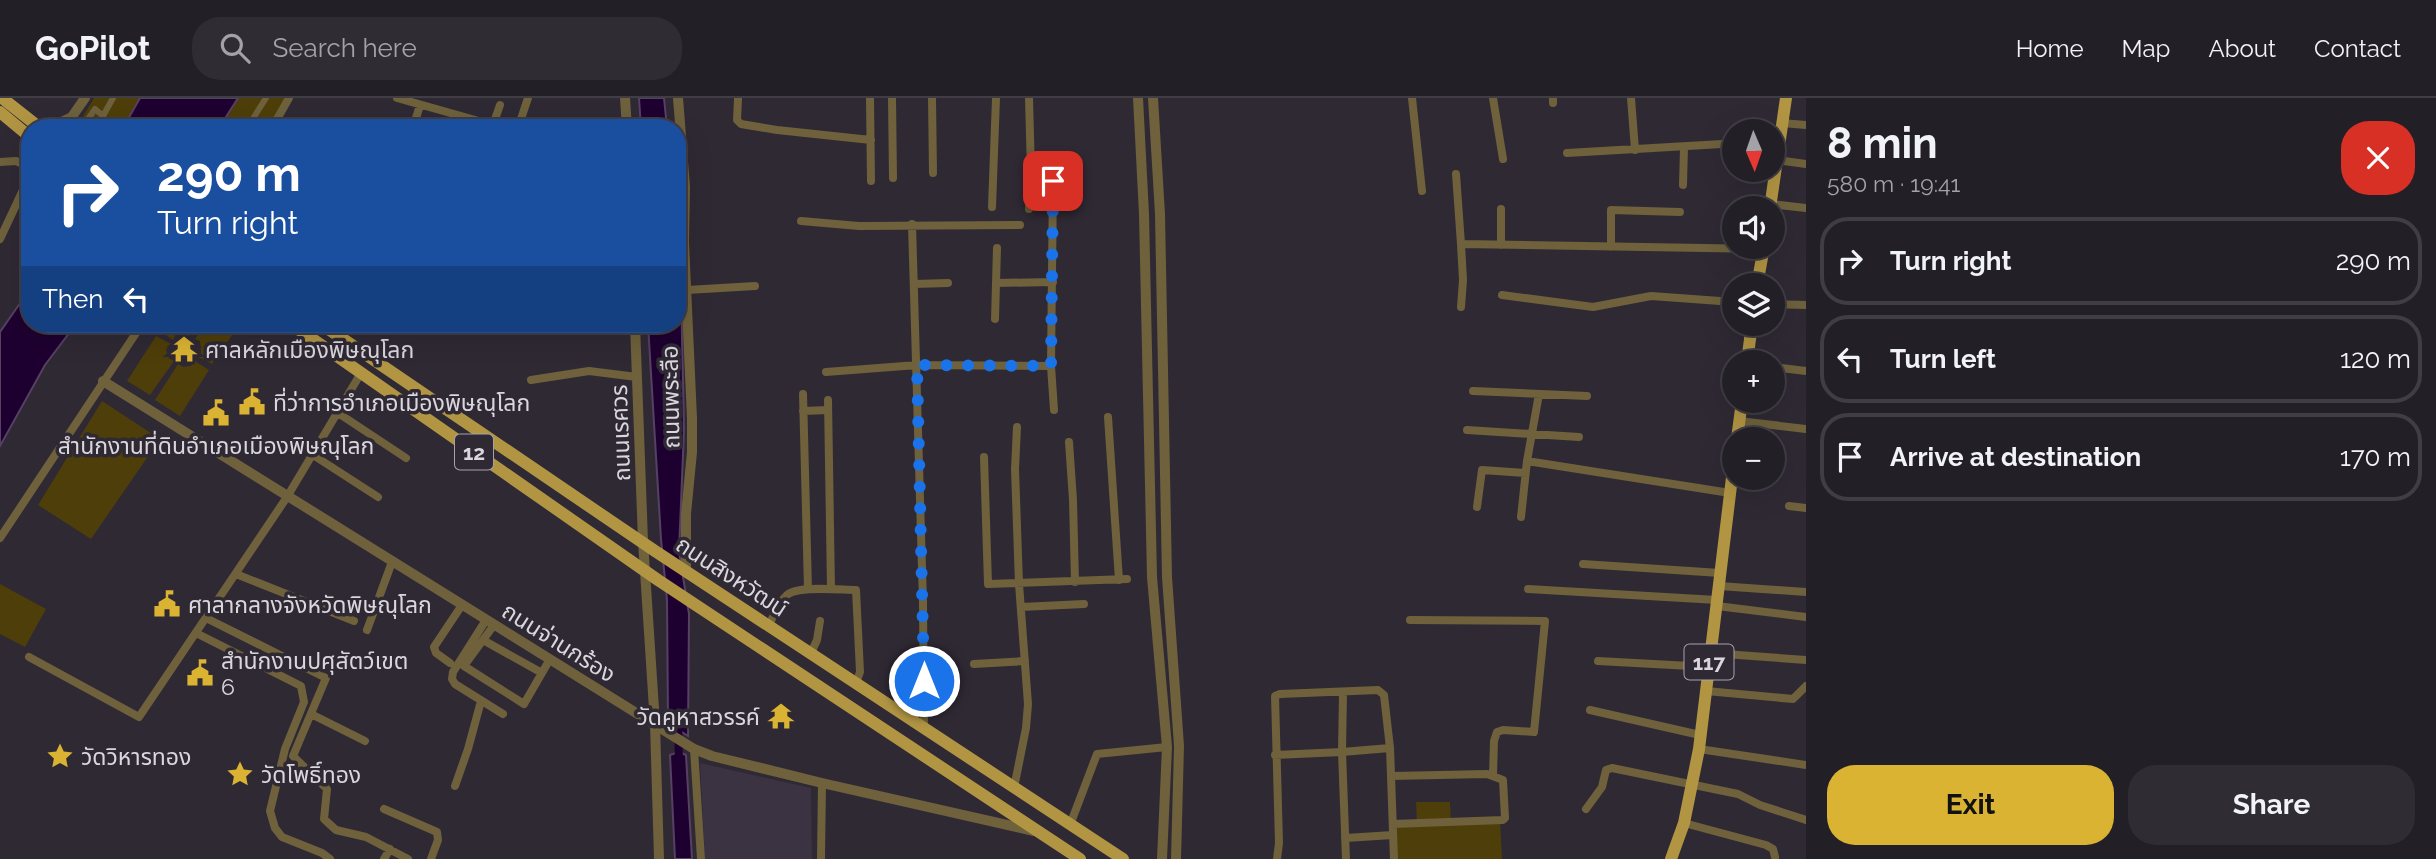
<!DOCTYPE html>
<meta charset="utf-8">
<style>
:root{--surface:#231f27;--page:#2f2c33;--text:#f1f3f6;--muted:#a3a2a7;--line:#403d44;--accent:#dab333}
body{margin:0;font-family:Raleway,"Noto Sans Thai",sans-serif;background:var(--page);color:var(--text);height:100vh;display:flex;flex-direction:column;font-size:26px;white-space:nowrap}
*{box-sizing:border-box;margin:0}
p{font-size:23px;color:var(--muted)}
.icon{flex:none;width:38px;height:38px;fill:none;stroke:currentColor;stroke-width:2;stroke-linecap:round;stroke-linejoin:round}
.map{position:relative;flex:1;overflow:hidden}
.side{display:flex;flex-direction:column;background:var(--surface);width:630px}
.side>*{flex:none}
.hud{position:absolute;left:21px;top:21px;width:665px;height:214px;border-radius:28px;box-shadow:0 7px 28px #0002,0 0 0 2px var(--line);background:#1a4fa0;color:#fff;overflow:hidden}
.needle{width:46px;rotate:178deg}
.controls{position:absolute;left:1722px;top:21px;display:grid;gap:14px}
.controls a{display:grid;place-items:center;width:63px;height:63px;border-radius:50%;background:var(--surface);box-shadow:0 7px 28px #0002,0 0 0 2px var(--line);font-size:35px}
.pin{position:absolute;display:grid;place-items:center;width:60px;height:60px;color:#fff;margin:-30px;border-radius:14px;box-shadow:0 4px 10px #0006}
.me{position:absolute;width:77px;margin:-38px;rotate:0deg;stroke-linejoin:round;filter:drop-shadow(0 0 5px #0008)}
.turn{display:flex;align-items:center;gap:24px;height:147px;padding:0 21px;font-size:32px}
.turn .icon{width:91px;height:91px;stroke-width:2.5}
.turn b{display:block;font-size:49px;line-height:60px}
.then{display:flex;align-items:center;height:66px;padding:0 21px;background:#0003;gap:14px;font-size:26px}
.round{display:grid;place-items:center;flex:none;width:74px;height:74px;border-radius:28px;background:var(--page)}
.summary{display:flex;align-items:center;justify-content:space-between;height:119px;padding:0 21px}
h1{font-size:42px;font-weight:700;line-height:52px}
.primary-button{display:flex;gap:14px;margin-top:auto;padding:14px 21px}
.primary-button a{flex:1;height:80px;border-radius:28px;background:var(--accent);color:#111;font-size:28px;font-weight:700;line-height:80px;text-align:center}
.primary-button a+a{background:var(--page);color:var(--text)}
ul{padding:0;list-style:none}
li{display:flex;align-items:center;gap:21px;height:88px;margin:0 14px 10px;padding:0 7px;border:4px solid var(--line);border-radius:28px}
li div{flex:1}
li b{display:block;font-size:26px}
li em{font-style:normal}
header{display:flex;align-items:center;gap:42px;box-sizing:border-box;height:98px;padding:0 35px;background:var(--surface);border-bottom:2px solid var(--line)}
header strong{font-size:33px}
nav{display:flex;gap:38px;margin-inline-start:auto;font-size:24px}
.search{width:490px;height:63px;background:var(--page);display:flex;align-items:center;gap:18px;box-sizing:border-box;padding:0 24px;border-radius:28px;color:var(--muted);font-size:26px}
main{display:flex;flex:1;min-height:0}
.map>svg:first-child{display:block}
.built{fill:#3b3242}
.green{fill:#4e3e09}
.water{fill:#1e0030;stroke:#564064;stroke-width:2}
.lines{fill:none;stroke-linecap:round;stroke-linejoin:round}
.canal{stroke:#1e0030;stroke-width:8}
.pedestrian{stroke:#6e613c;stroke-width:6}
.minor{stroke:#6e613c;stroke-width:8}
.tertiary{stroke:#6e613c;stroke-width:10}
.primary{stroke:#b19543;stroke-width:12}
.route{stroke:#1a73e8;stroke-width:12;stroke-dasharray:0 21.6}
.labels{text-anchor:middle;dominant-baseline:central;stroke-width:7;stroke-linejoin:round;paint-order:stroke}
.shield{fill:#2f2934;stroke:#a7a2aa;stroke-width:2}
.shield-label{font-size:21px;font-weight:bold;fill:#dad6dd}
.poi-label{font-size:23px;fill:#dad6dd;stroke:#2f2934;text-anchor:start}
.street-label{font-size:23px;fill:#dad6dd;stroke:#2f2934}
</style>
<header>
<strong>GoPilot</strong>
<div class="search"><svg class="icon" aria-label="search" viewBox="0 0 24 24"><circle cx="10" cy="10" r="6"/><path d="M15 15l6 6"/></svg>Search here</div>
<nav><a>Home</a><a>Map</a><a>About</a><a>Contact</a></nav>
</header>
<main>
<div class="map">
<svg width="1806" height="761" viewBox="0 0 1806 761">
<rect width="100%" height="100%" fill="#2f2934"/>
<path class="built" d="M700,665L811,690L812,761H705Z"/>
<path class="green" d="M94,0H147L130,30H76Z
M235,0H287L268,30H215Z
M163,226H198L189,238L184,235L176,236L173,242L160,233Z
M206,226H240L212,266L198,259L201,254L200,243L195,241Z
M156,238L171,246L166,252L169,260L174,263L150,297L127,283Z
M195,263L209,272L180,318L155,302L178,266L183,269L191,268Z
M102,303L160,341L91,441L38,407Z
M0,486L46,511L25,549L0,536Z
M1416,704H1450L1451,724L1500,723L1502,761H1394L1393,726L1417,725Z"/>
<path class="water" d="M140,0H238L219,30H123Z
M639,0H664L667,30H641Z
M677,170L681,192L684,332L679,454L689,516L688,638L668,625L667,502L661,441L648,226H677Z
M30,191V226H76L45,267L0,348V234Z
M679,654L686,657L692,761H675L670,657Z"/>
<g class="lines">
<path class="canal" d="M678,624L679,664"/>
<path class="pedestrian" d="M82,30L95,11L103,18L113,0
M247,30L266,0"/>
<path class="minor" d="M397,0L493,27L500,7
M870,0L871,83
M892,0L893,80
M932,0L933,75
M1029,0L1031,74L1029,111
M1412,0L1422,93
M1493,0L1503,61
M1553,0V5
M1631,0L1635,52
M738,1L737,22L741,26L777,32L871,42
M1782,25L1806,27
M272,30L289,0
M413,30L420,7
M518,30L528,0
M1567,55L1722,46
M1777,62L1806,66
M0,64L16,63L30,69
M1456,76L1461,146L1764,151
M1053,83L1051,268L1054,312
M1683,87L1684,49
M1770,106L1806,110
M992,109L996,0
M801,123L859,128L1020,127
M912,126L923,504L924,630
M0,141L30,77
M1461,146L1463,182L1461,209
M1501,147V111
M1611,149V112L1680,114
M996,185L1053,184
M914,186L948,185
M687,192L755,188
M1502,197L1593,209L1651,198L1734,204
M1773,206L1806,207
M995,221L997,150
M1773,269L1806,273
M826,274L917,267L1051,268
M531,282L589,273L637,279
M1473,293L1587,298
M803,296L808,491
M828,302L831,491
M803,313L828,312
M338,315L406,360
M1108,319L1119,482
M1739,323L1806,331
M1467,332L1579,339
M1069,344L1073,402L1075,484
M313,357L378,399
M984,359L988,486L1127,481
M1527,363L1730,395
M1789,408L1806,410
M1477,409L1482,372L1525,375
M1521,419L1527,363L1539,296
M0,440L142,226
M1583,466L1720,475
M236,476L354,523
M1719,488L1806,494
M1528,491L1717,502
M1717,508L1806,519
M1021,509L1084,506
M206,520L326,580L293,658L327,691L324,721L336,732L366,739L408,761
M486,522L453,574L452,581L455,586L503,616
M1410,522L1545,523L1534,634L1503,632L1497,634L1494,643L1493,677
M494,527L464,568L524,606L550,561
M769,527C774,517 779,504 787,497C797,487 841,492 856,492L860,574L856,585
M367,532L392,464
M196,535L301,588L304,604L285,651L270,713L275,730L282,739L322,755L330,761
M483,542L542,575
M811,555L817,542L820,523
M1710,555L1806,562
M29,559L139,619L287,399L361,275
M1598,563L1709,569
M450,565L436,555L434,549L462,507
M974,566L1025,563
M1706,593L1793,601L1806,588
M1343,595L1342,654L1390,650
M1590,612L1700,637
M311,616L365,643
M694,651L701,761
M1699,651L1806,667
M1275,657L1342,654L1346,761
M1391,678L1487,676L1503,682L1505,720L1503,722L1393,726
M455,688L468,651L481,603
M1014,690L1026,630L1028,606L1019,486L1015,371L1017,329
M384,711L437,734L438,742L431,761
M1586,711L1602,689L1606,672L1612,670L1738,696L1760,707L1806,722
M1684,725L1766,747L1773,751L1775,759
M1070,727L1097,656L1167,649
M1345,740L1393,737
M821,760L822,685
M384,761L390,751
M1277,761L1279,745L1275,598L1280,596L1378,592L1384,597L1390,650L1394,761"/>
<path class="tertiary" d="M625,0L627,30
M678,0L685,89L684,144L692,320V354L686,416V472
M1138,0L1144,116L1152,479L1167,649L1162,761
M1153,0L1160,116L1167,479L1179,648L1176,761
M69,23L85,0
M38,28L55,27L72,19
M635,226L643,443L655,626L659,761
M103,283L694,651L712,658L822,685L1034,733"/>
<path class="primary" d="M2,0L40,30
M0,14L30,39
M1770,110L1786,0
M1757,187L1764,149
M291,226L658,482L1080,761
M321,226L655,453L1123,761
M1747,264L1752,226
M1737,341L1742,303
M1671,761L1684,725L1699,651L1734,363"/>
</g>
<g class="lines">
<path class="route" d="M924,583L917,267L1051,268L1053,83"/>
</g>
<defs>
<g id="temple-bare" transform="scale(2.1)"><path d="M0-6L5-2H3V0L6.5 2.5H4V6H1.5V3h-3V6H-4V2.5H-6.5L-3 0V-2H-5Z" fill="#dab333" stroke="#2f2934" stroke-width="2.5" paint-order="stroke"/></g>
<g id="civic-bare" transform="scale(2.1)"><path d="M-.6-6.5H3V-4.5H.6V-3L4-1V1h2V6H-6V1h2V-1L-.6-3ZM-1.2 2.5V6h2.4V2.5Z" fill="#dab333" stroke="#2f2934" stroke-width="2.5" paint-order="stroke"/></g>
<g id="sight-bare" transform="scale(2.1)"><path d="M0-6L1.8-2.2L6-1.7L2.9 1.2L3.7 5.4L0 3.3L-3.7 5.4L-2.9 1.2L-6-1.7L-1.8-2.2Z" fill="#dab333" stroke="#2f2934" stroke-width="2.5" paint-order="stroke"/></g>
</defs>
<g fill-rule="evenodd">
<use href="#temple-bare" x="184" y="251"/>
<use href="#civic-bare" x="252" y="304"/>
<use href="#civic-bare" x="216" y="315"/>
<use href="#civic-bare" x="167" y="506"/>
<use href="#civic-bare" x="200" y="575"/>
<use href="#temple-bare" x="781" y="618"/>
<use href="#sight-bare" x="60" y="658"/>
<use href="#sight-bare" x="240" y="676"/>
</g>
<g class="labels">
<g class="shield">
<rect x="455" y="336.5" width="38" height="35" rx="5"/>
<rect x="1684.5" y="546.5" width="49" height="35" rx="5"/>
</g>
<g class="shield-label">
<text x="474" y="354">12</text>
<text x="1709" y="564">117</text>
</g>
<g class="poi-label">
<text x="205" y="251">ศาลหลักเมืองพิษณุโลก</text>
<text x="273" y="304">ที่ว่าการอำเภอเมืองพิษณุโลก</text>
<text x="216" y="347" text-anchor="middle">สำนักงานที่ดินอำเภอเมืองพิษณุโลก</text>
<text x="188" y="506">ศาลากลางจังหวัดพิษณุโลก</text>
<text x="221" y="562">สำนักงานปศุสัตว์เขต<tspan x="221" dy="26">6</tspan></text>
<text x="760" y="618" text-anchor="end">วัดคูหาสวรรค์</text>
<text x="81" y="658">วัดวิหารทอง</text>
<text x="261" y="676">วัดโพธิ์ทอง</text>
</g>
<g class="street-label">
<text transform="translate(670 299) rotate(-91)">ถนนพระลือ</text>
<text transform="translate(620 335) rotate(-92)">ถนนเรศวร</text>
<text transform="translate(732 478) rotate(33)">ถนนสิงหวัฒน์</text>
<text transform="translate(559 544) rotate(32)">ถนนจ่านกร้อง</text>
</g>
</g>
</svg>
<div class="controls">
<a><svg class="needle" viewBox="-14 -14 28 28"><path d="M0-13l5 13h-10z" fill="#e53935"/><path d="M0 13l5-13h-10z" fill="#a3a2a7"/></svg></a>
<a><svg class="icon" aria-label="sound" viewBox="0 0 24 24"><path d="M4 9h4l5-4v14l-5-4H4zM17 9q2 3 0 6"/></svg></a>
<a><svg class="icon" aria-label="layers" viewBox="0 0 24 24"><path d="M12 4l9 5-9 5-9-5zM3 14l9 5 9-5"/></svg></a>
<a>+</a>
<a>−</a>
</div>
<div class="pin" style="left:1053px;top:83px;background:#d93025"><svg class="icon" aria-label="arrive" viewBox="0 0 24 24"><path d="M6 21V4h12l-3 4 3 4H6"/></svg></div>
<svg class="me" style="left:924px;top:583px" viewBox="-20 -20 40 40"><circle r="17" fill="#1a73e8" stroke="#fff" stroke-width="3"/><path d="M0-11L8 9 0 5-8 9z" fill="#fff"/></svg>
<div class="hud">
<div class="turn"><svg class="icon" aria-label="right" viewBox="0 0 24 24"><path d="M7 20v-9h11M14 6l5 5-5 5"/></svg><div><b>290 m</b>Turn right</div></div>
<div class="then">Then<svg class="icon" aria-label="left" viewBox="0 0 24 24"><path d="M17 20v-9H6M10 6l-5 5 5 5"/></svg></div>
</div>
</div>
<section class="side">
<div class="summary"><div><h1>8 min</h1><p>580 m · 19:41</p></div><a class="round" style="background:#d93025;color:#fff"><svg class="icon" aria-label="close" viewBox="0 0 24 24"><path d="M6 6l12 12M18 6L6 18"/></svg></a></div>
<ul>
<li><svg class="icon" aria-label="right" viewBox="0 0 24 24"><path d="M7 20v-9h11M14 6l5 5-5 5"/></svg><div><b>Turn right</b></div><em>290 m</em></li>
<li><svg class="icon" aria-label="left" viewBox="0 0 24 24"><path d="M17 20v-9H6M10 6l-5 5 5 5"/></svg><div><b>Turn left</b></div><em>120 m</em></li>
<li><svg class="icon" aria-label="arrive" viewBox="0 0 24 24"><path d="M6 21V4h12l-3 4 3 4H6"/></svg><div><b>Arrive at destination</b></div><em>170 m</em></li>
</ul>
<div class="primary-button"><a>Exit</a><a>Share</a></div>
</section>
</main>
